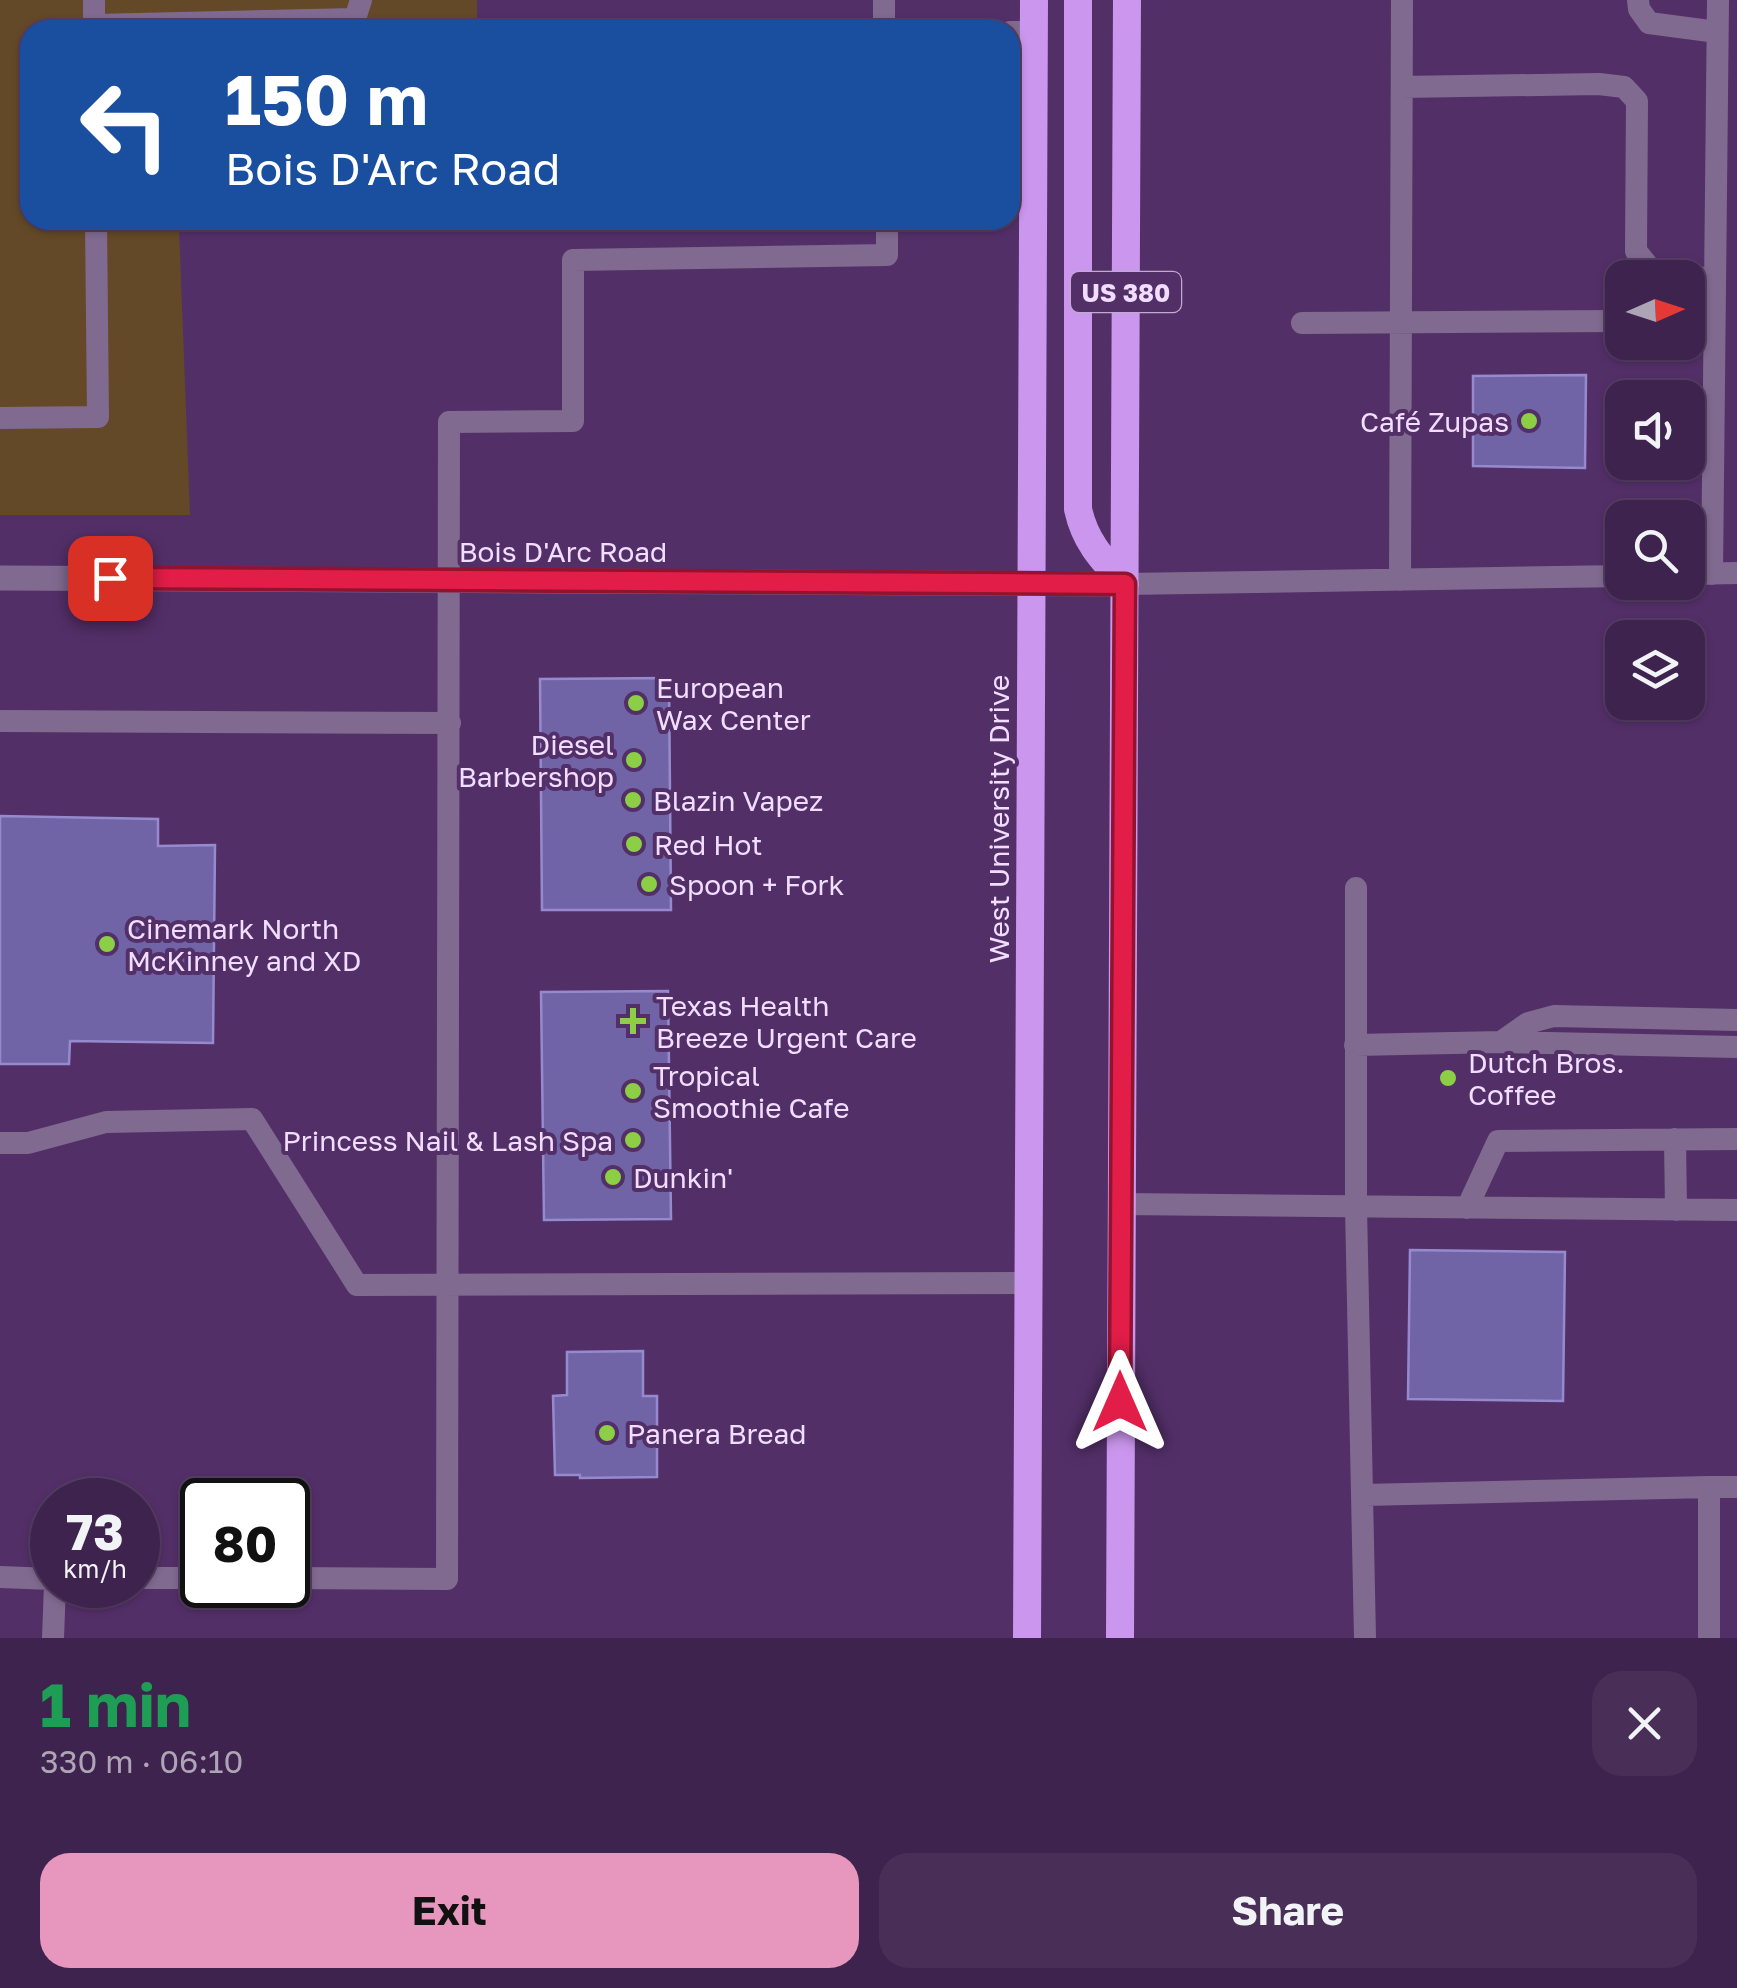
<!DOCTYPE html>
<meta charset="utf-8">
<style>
:root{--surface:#3e234e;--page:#492f58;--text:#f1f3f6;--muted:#ada4b6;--line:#574066;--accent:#e797bd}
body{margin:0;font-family:"Golos Text",sans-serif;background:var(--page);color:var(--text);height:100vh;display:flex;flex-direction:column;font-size:38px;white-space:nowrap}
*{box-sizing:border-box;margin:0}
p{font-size:32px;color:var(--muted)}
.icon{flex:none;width:55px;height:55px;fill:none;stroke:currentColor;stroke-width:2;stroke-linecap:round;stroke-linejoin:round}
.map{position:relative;height:1638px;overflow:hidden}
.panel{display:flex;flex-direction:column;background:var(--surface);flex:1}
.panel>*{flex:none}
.banner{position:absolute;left:20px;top:20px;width:1000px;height:210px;border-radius:30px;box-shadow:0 2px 8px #0004,0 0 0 2px var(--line);background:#1a4fa0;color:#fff;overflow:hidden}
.needle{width:65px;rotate:87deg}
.controls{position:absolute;left:1605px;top:260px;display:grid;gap:20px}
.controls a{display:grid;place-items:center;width:100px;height:100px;border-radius:20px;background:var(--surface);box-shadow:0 2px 8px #0004,0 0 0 2px var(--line);font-size:50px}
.speed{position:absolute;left:30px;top:1478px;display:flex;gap:20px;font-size:50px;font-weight:700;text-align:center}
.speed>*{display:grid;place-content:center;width:130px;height:130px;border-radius:50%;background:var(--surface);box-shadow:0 2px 8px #0004,0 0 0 2px var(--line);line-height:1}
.speed small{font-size:25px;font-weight:400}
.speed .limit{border:5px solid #111;border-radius:15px;background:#fff;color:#111}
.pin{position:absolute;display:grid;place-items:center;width:85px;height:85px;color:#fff;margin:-42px;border-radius:20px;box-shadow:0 5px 15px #0006}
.me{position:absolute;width:110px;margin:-55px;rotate:0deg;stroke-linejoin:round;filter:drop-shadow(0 0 8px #0008)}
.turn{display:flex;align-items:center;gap:35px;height:210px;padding:0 40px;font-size:45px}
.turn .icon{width:130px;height:130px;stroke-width:2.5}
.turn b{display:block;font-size:70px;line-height:85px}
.round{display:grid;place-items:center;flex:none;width:105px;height:105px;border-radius:30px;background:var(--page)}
.head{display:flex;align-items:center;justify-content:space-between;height:170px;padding:0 40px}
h1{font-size:60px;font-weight:700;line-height:75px;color:#1e9e55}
.cta{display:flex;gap:20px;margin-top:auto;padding:20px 40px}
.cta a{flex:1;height:115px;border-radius:30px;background:var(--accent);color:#111;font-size:40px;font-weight:700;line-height:115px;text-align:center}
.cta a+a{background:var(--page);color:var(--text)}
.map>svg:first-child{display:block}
.green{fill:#634927}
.building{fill:#7064a6;stroke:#968acf;stroke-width:2.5}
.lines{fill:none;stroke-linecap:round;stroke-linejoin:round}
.service{stroke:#816a90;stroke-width:22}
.minor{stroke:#816a90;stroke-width:25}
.trunk{stroke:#cb96ed;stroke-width:28}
.route-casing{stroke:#92132f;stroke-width:25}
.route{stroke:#e11d48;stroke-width:18}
.poi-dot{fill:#8cce45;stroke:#532f68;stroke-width:4}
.labels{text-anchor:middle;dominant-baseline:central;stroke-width:8;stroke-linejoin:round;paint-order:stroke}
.shield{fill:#532f68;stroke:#c2a9d2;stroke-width:2.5}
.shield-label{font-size:25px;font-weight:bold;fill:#f1ddff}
.poi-label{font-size:28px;fill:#f1ddff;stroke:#532f68;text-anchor:start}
.street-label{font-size:28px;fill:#f1ddff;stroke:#532f68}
</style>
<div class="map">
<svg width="1737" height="1638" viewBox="0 0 1737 1638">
<rect width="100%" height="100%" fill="#532f68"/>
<path class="green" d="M0,0H477V30H30V220H477V223L179,227L190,515H0Z"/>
<path class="building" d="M1586,375L1585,468L1473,466V376Z
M669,678L671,910H542L540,679Z
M0,816L158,819V846L215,845L213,1043L70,1041L69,1064H0Z
M668,991L671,1219L544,1220L541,992Z
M1410,1250L1565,1252L1563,1401L1408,1399Z
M643,1351V1396H657V1477L580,1478V1475H555L553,1396L567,1395V1352Z"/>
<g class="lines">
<path class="service" d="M94,0V30
M884,0V30
M1638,0L1639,9L1649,23L1717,32
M94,25L355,19L361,0
M1010,32H1034
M1402,87L1599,84L1624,87L1637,101L1636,251L1653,272L1714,279
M1688,321H1714
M1302,323L1622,321
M0,418L98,417L96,220
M1688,574L1737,573
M1712,574L1718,0
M1400,580L1402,0
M1125,584L1622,576
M0,721L450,723
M1356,888V1207L1365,1638
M1501,1042L1528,1023L1554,1016L1737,1020
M1355,1045L1501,1042L1737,1047
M1675,1139L1676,1210
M0,1143H28L106,1122L252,1119L357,1285L1029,1283
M1121,1204L1737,1210
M1467,1208L1498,1141L1737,1139
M1709,1487H1737
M1364,1495L1709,1487V1638
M0,1577L52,1579
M138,1578H202
M288,1578L447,1579L449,422L573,421V260L887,255V220
M53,1638L55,1585"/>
<path class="minor" d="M0,578L1125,584"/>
<path class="trunk" d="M1078,0V509C1085,542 1103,560 1125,584
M1027,1638L1034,0
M1120,1638L1127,0"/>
</g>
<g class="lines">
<g class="route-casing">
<path id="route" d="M110,578L1125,584L1120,1402"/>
</g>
<use href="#route" class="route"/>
</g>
<g class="poi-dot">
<circle cx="1529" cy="421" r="10"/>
<circle cx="636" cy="703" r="10"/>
<circle cx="634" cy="760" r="10"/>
<circle cx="633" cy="800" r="10"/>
<circle cx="634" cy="844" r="10"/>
<circle cx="649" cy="884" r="10"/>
<circle cx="107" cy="944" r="10"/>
<path d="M628 1006h10v10h10v10h-10v10h-10v-10h-10v-10h10z"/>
<circle cx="1448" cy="1078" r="10"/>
<circle cx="633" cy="1091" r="10"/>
<circle cx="633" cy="1140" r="10"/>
<circle cx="613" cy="1177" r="10"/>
<circle cx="607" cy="1433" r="10"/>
</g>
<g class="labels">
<rect class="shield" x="1071" y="272" width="110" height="40" rx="8"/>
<g class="shield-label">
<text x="1126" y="292">US 380</text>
</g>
<g class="poi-label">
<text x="1509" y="421" text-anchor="end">Café Zupas</text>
<text x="656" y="687">European<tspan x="656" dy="32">Wax Center</tspan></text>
<text x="614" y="744" text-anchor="end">Diesel<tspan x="614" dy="32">Barbershop</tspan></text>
<text x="653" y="800">Blazin Vapez</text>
<text x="654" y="844">Red Hot</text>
<text x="669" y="884">Spoon + Fork</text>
<text x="127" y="928">Cinemark North<tspan x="127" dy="32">McKinney and XD</tspan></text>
<text x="656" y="1005">Texas Health<tspan x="656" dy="32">Breeze Urgent Care</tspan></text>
<text x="1468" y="1062">Dutch Bros.<tspan x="1468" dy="32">Coffee</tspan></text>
<text x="653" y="1075">Tropical<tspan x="653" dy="32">Smoothie Cafe</tspan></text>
<text x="613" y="1140" text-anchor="end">Princess Nail &amp; Lash Spa</text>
<text x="633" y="1177">Dunkin'</text>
<text x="627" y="1433">Panera Bread</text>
</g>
<g class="street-label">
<text x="563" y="551">Bois D'Arc Road</text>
<text transform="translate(998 819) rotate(-90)">West University Drive</text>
</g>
</g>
</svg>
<div class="controls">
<a><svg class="needle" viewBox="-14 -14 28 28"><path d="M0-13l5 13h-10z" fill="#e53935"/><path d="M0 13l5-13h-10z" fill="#ada4b6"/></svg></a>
<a><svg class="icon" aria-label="sound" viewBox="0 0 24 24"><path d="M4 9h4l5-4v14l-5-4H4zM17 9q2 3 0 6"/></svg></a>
<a><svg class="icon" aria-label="search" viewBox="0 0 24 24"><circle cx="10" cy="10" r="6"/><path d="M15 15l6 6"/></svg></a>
<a><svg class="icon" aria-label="layers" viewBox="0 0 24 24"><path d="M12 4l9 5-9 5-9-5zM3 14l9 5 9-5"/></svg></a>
</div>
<div class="speed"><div>73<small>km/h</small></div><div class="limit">80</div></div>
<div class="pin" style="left:110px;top:578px;background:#d93025"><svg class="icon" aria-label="arrive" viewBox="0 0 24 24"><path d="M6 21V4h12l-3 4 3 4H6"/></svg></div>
<svg class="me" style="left:1120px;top:1402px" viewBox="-20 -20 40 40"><path d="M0-17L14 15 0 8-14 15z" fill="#e11d48" stroke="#fff" stroke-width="4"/></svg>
<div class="banner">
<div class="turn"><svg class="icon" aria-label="left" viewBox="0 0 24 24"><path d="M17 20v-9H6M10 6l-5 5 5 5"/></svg><div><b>150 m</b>Bois D'Arc Road</div></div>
</div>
</div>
<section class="panel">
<div class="head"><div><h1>1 min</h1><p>330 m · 06:10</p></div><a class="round"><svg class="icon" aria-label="close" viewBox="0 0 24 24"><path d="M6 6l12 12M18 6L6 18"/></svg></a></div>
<div class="cta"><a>Exit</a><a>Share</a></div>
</section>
